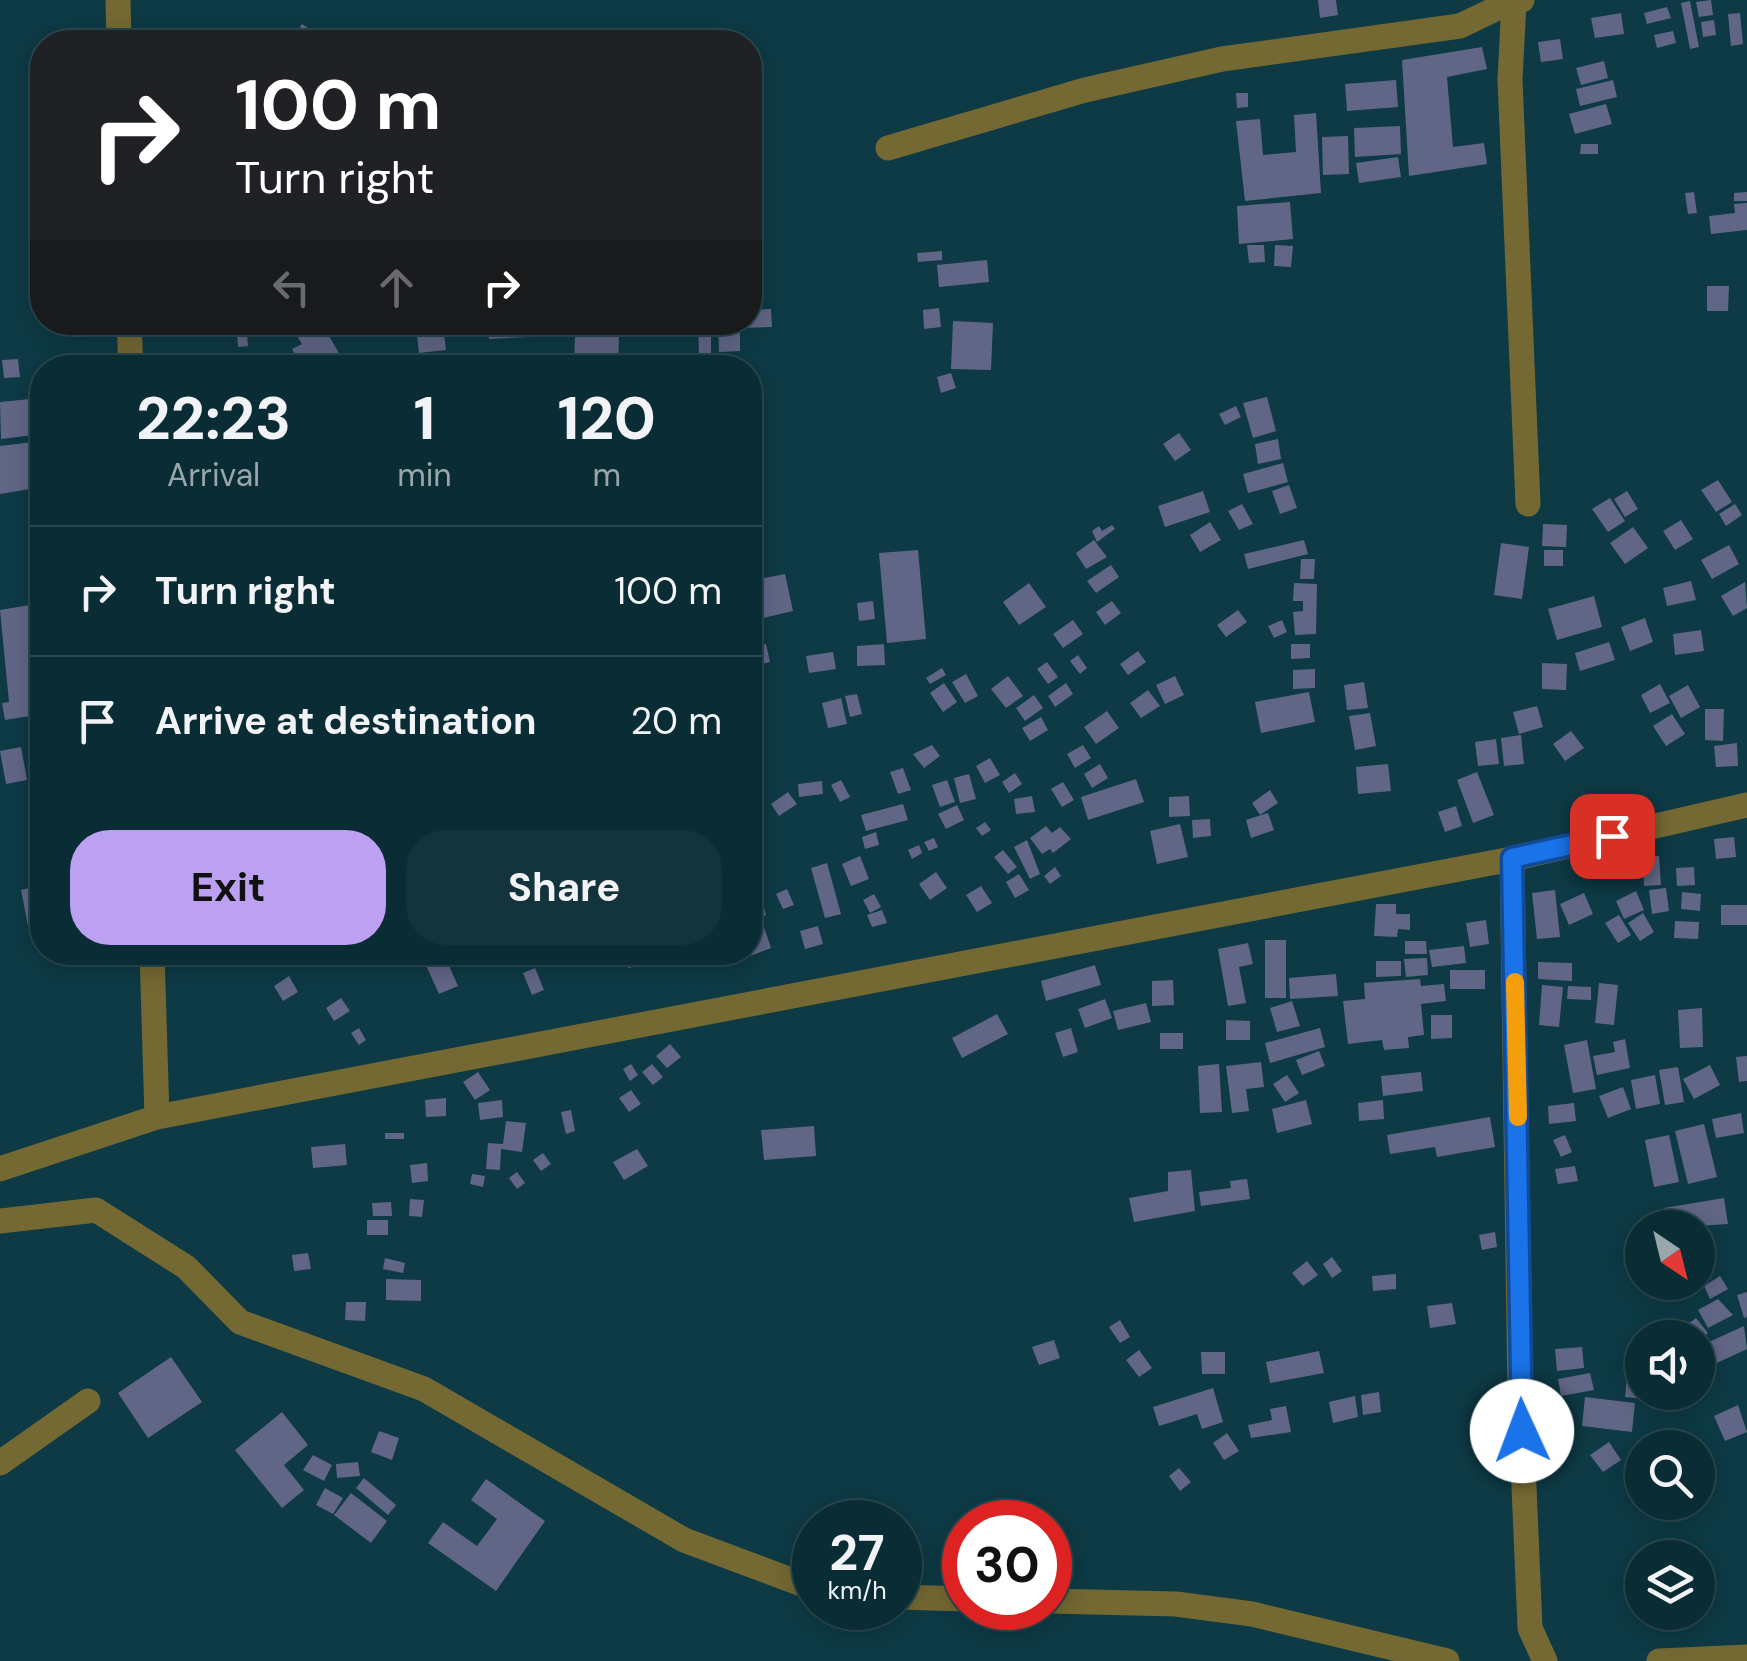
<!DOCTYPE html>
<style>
:root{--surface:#0a2c34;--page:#13343c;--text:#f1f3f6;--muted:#99a7ac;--line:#2a484f;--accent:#bca0f2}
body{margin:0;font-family:"DM Sans",sans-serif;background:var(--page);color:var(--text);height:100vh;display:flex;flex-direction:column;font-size:38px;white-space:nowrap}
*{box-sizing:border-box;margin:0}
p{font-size:32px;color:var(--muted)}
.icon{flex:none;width:55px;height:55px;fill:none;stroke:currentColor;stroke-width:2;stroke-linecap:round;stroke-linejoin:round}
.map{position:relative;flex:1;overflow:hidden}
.sheet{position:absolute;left:30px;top:355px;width:732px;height:610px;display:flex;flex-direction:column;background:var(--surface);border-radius:40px;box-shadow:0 5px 25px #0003,0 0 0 2px var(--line)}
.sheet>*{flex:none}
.top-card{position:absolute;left:30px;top:30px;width:732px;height:305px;border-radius:40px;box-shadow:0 5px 25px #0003,0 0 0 2px var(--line);background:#202124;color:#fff;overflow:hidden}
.needle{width:65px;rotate:145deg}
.controls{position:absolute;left:1625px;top:1210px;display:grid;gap:20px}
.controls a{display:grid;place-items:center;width:90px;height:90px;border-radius:50%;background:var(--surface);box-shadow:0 5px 25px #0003,0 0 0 2px var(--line);font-size:50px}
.speed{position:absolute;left:792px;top:1500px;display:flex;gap:20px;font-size:50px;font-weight:700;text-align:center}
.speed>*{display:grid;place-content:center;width:130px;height:130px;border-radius:50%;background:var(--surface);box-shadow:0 5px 25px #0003,0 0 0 2px var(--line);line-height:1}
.speed small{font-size:25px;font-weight:400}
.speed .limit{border:15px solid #d22;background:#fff;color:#111}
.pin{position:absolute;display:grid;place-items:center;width:85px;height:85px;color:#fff;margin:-42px;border-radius:20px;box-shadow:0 5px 15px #0006}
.me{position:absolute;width:110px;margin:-55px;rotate:358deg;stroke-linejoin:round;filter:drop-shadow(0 0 8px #0008)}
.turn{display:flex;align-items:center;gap:35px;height:210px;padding:0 40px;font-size:45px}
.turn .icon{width:130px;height:130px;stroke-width:2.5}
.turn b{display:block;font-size:70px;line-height:85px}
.lanes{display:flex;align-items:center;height:95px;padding:0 40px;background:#0003;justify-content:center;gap:50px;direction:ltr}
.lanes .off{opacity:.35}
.eta{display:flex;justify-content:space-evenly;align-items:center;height:170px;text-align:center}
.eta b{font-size:60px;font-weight:700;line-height:70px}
.cta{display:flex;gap:20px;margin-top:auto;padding:20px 40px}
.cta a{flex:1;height:115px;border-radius:40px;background:var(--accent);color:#111;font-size:40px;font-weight:700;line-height:115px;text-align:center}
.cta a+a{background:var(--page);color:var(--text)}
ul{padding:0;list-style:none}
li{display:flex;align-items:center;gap:30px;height:130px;padding:0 40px;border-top:2px solid var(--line)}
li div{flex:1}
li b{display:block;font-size:38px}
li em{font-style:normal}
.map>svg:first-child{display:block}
.building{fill:#616686}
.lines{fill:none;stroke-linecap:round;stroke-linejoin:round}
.minor{stroke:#746933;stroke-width:25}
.route-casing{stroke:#114b97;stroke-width:25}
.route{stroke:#1a73e8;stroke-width:18}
.slow{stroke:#f59e0b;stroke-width:18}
</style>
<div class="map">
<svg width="1747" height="1661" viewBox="0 0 1747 1661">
<rect width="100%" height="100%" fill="#0d3a45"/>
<path class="building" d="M1318,0H1336L1338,15L1320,18Z
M1711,0L1713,15L1699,17L1696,2Z
M1690,1L1699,47L1690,49L1681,3Z
M1667,7L1671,18L1647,24L1644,13Z
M1621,13L1624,34L1595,38L1591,18Z
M1740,13L1743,44L1731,46L1728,14Z
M1714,20L1716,35L1703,37L1701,22Z
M302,24L314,32L307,42L295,36Z
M242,30L248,42H217Z
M1673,31L1676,43L1657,48L1654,35Z
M1560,39L1563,59L1541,62L1538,42Z
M1482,47L1487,69L1447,77L1453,147L1484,143L1487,164L1409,176L1402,60Z
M1604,61L1608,78L1581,85L1576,68Z
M1396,80L1398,107L1347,111L1345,84Z
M1613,80L1617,97L1580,106L1576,89Z
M1236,93H1248V107L1237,108Z
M1606,104L1612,124L1575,134L1569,114Z
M1316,113L1321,193L1245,201L1236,121L1260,119L1263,155L1296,152L1294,115Z
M1400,126L1401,154L1355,157L1354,128Z
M1348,136L1349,174L1323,175L1322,137Z
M1581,144H1598V154H1580Z
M1398,157L1401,177L1359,183L1356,163Z
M1694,192L1697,213L1688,214L1685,193Z
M1747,192V201H1734V193Z
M763,194V214L752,215L751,195Z
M1290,202L1293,239L1239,244L1237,206Z
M1747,203V230L1711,234L1709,216L1735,213L1734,204Z
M1247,245H1264L1265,262L1249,263Z
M1275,245L1293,246L1291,267L1274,266Z
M942,251V260L918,262L917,253Z
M987,260L989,282L939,287L937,265Z
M1707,286H1729L1728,311H1707Z
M939,308L941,327L924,329L923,310Z
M771,309L772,327L740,328V351L719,352L718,322H750V310Z
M953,321L993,323L991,370L951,369Z
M254,322H284V324L256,330Z
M309,322L316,335L325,329L343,360L331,368H303L292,349L302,344L293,329Z
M488,322H531V337L489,339Z
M698,322H711V357H699Z
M247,333L248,346L238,347L237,334Z
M444,333L446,350L419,353L417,335Z
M575,336H619L618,368H574Z
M185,356L187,368H169L168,359Z
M376,356L392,357L391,367L376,365Z
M18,359L20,377L4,378L2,360Z
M951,373L956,388L941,393L937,377Z
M1267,397L1276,431L1253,438L1243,403Z
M40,398L42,434L1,439L0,402Z
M1236,406L1241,417L1225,425L1219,414Z
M1179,433L1191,450L1175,461L1163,444Z
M1278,439L1281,459L1258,464L1255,444Z
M42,441V455L32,456L36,488L0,494V446Z
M1283,463L1288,482L1248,493L1243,474Z
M1718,480L1732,502L1716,512L1701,490Z
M1289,485L1297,508L1280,514L1272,491Z
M1203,491L1210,512L1165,527L1158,506Z
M1627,491L1638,509L1625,517L1614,499Z
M1610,498L1625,521L1608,532L1592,509Z
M1242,504L1253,524L1239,530L1228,511Z
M1735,504L1742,515L1726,526L1719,514Z
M1681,520L1693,539L1675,550L1663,531Z
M1210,522L1221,540L1200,552L1190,535Z
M1543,524L1567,525L1566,547L1542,546Z
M1112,525L1115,529L1097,542L1092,531L1099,526L1102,531Z
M1633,527L1648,548L1625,564L1610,543Z
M1094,540L1107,557L1086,569L1076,553Z
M1304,540L1308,554L1248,569L1244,554Z
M1501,543L1529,547L1522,599L1494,595Z
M1729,545L1739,564L1712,579L1701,560Z
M918,550L926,639L887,643L879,553Z
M1544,550H1563V566H1544Z
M1301,559H1315L1314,579H1300Z
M1111,565L1119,577L1096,593L1087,581Z
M785,574L793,611L750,621V581Z
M1691,581L1696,600L1667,606L1663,588Z
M1745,582L1747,608L1733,616L1721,596Z
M1029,583L1046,607L1019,625L1003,602Z
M1294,583L1317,584L1316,634L1295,635L1293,612L1303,611V601H1293Z
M1594,596L1602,627L1557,640L1548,609Z
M873,601L875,619L859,621L857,603Z
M1112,601L1121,613L1105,625L1096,612Z
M42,603V714L5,720L2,703L9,702L0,610Z
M1238,610L1247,622L1226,637L1217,625Z
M1645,618L1653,642L1630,651L1621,627Z
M1073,620L1083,634L1063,648L1053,634Z
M1282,620L1287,632L1274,638L1268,626Z
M1701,630L1704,651L1675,655L1673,634Z
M1609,642L1615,660L1580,671L1575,653Z
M766,644L770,662L753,666L750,648Z
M884,644L885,665L857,666V646Z
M1291,644H1310V658L1291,659Z
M1138,651L1146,662L1128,675L1120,664Z
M833,652L836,669L809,673L806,656Z
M1078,655L1087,668L1080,674L1070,661Z
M1047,662L1058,677L1048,684L1037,669Z
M1542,663L1567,664L1566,690L1542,689Z
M942,668L946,675L930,684L926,678Z
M1315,669V688L1293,689V670Z
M966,674L978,696L965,703L952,682Z
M1008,676L1023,696L1006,708L991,689Z
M1175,676L1184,695L1165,704L1156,685Z
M1364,682L1368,708L1347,710L1344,685Z
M944,683L957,702L943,712L930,693Z
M1066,683L1073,694L1055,707L1048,696Z
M1660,684L1670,703L1650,713L1641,695Z
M1688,685L1700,707L1681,718L1669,696Z
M1148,690L1160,706L1141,718L1130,703Z
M1309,692L1315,722L1261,733L1255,702Z
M857,694L862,714L850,717L845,696Z
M1034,695L1043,708L1025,721L1016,708Z
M841,698L847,724L828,728L822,703Z
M1537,706L1543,727L1519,734L1513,712Z
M1705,709H1724L1723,741L1705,740Z
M1107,711L1119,728L1096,744L1084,727Z
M1370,713L1376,746L1355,750L1349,716Z
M1672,714L1685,734L1666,746L1653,726Z
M1041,717L1048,730L1030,741L1022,728Z
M1571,731L1584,748L1565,761L1553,744Z
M1521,735L1524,764L1504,766L1501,738Z
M1496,739L1499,764L1478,766L1475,742Z
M1737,743L1738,766L1716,767L1714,746Z
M932,745L940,756L924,768L913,754Z
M1083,745L1091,758L1075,768L1067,754Z
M21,747L27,780L6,784L0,751Z
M990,758L1000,775L985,783L976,766Z
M1100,764L1108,778L1092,788L1084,774Z
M1388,764L1391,791L1358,794L1356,767Z
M903,768L911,790L898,794L890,772Z
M1477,772L1494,815L1473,823L1457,780Z
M1015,773L1022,784L1009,793L1002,782Z
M969,774L976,799L960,803L954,778Z
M1136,779L1144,802L1088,820L1081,797Z
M841,780L850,797L840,802L831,785Z
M947,780L955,802L940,807L932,785Z
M822,781L823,794L799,797L798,784Z
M1063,782L1074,800L1062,807L1051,789Z
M1270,790L1278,803L1260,815L1252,803Z
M788,792L797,804L779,816L771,804Z
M1032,796L1035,812L1016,814L1014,799Z
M1189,796L1190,816L1169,817V797Z
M903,804L908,820L866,831L861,815Z
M957,805L964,820L946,829L938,814Z
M1456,806L1462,826L1445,832L1438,812Z
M1268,813L1274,830L1251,838L1246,820Z
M1210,819L1211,836L1193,838L1192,820Z
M985,822L991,830L982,836L976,828Z
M1180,824L1188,857L1157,864L1150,831Z
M1046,826L1052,833L1060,827L1071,839L1053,853L1050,849L1042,854L1030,838Z
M876,832L879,845L865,849L862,837Z
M1734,837L1736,857L1716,859L1714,839Z
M934,838L938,847L929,851L924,842Z
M1027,840L1040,874L1030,879L1014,847Z
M919,845L922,853L912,859L908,850Z
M1003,850L1017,867L1008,874L994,857Z
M860,856L869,879L851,886L842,864Z
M1659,856L1661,885L1644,886L1643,857Z
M827,863L841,914L825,918L811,868Z
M1055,867L1061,876L1050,884L1044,876Z
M1694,867L1695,885L1677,886L1676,868Z
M936,872L947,888L930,900L919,884Z
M1019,874L1029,890L1015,898L1006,882Z
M42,885V923L28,926L21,890Z
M981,886L992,903L977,912L966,895Z
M1666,888L1669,911L1652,914L1649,890Z
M787,889L794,905L783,909L776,894Z
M1555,890L1560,937L1537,939L1532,893Z
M1636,891L1644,910L1624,919L1616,901Z
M1682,892L1701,894L1700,911L1681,909Z
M1584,893L1593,914L1569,925L1560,904Z
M874,894L881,907L870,913L863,900Z
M761,897L766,915L750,920V900Z
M1376,904H1396V914H1410V930L1398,929L1397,937L1374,936Z
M1721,905H1747V925H1721Z
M882,910L887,923L872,927L867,915Z
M1643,913L1654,932L1640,941L1628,923Z
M1619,915L1631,935L1618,943L1605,923Z
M1486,920L1489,944L1470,947L1466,923Z
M762,921L771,948L750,956V926Z
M1675,921L1699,922L1698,939L1674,938Z
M818,926L823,944L805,949L800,931Z
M1265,940H1286V998H1265Z
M1405,941H1426L1427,954H1405Z
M1248,943L1253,964L1239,967L1246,1003L1228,1006L1218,949Z
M1464,946L1466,963L1432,967L1429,950Z
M162,952H249L250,959L163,967Z
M379,952H401L387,963Z
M420,952H443L458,986L439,994Z
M648,952L650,964L628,968L625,955Z
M1427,958L1428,975L1406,977L1404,959Z
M1376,961H1401V976L1376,977Z
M1538,962L1572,963V981L1538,979Z
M1095,965L1101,985L1046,1001L1041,981Z
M535,968L544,990L532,995L523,973Z
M1450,970H1485V989H1450Z
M1336,974L1338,996L1290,999L1289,978Z
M289,976L298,992L283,1001L274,986Z
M1420,979L1421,986L1444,984L1446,1001L1421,1004L1424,1035L1408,1037L1409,1048L1384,1050L1382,1040L1348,1044L1343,1001L1365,999L1364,983Z
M1173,980L1174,1005L1152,1006V981Z
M1599,983L1618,985L1614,1025L1595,1023Z
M1542,985L1563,987L1559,1027L1539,1025Z
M1568,986L1591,987V1000L1567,999Z
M341,998L350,1011L334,1021L326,1008Z
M1105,999L1112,1018L1085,1028L1078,1009Z
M1292,1001L1300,1026L1277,1032L1270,1008Z
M1146,1003L1151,1022L1118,1030L1113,1011Z
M1702,1008L1703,1047L1680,1048L1678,1010Z
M997,1014L1008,1034L962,1058L952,1038Z
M1431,1015H1452V1038L1431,1039Z
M1226,1020L1250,1021V1040H1226Z
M359,1028L366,1040L359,1045L351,1033Z
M1071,1028L1078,1052L1063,1057L1055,1033Z
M1320,1028L1325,1047L1270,1063L1265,1043Z
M1160,1033H1183V1049H1160Z
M1625,1039L1630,1068L1597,1075L1593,1056L1615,1052L1613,1042Z
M1587,1040L1596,1089L1573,1093L1564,1045Z
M670,1044L681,1057L667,1068L656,1056Z
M1319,1051L1325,1066L1302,1075L1296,1060Z
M1747,1056V1081L1739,1082L1736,1057Z
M1261,1062L1264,1087L1246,1089L1249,1111L1232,1113L1226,1066Z
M631,1064L638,1075L630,1081L623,1069Z
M652,1064L663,1077L653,1085L642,1072Z
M1219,1064L1222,1112L1200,1113L1198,1066Z
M1710,1065L1720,1085L1694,1099L1683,1079Z
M1678,1067L1684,1102L1665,1105L1659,1070Z
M478,1072L490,1090L475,1100L463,1082Z
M1421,1072L1423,1091L1383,1096L1381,1076Z
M1287,1075L1299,1093L1285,1102L1273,1084Z
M1655,1075L1660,1104L1636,1109L1631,1080Z
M1623,1087L1631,1109L1608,1118L1599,1096Z
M631,1090L641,1104L629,1112L619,1098Z
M446,1098V1116L426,1117L425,1100Z
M502,1100L503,1117L480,1120L478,1103Z
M1306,1100L1312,1124L1277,1133L1272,1109Z
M1383,1100L1384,1119L1359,1121L1358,1103Z
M1574,1103L1576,1121L1549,1124L1548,1106Z
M571,1110L575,1131L566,1134L561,1112Z
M1741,1113L1744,1133L1716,1138L1712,1119Z
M1490,1117L1495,1147L1437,1157L1435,1147L1390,1154L1387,1135Z
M506,1121L526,1123L522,1152L501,1149L500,1170L486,1169L488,1143L503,1144Z
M1704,1124L1717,1177L1688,1184L1675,1131Z
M814,1126L816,1156L764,1160L761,1130Z
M385,1133H404V1139H385Z
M1565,1135L1572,1152L1561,1157L1553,1140Z
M1669,1135L1679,1182L1654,1187L1645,1140Z
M345,1144L347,1165L313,1168L311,1147Z
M637,1149L648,1166L624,1180L613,1162Z
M543,1153L551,1164L541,1171L533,1160Z
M427,1163L428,1181L412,1183L410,1165Z
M1575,1166L1578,1181L1558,1184L1555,1169Z
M1191,1170L1195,1211L1134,1222L1129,1198L1168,1191V1172Z
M517,1172L525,1183L517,1189L509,1178Z
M472,1174L485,1176L483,1187L470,1184Z
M1247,1179L1250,1199L1201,1206L1199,1192L1231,1188L1230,1181Z
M1724,1198L1728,1224L1667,1228L1664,1208Z
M410,1199L424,1200L422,1217L409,1216Z
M391,1202L392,1216H373L372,1203Z
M367,1220H388V1235H367Z
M1495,1232L1497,1247L1482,1250L1479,1235Z
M308,1253L311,1269L294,1271L292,1255Z
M1332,1257L1342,1271L1332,1278L1323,1264Z
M385,1258L405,1263L403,1273L383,1269Z
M1307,1261L1318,1275L1303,1286L1292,1273Z
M1396,1274V1289L1373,1291L1372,1276Z
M1720,1276L1728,1289L1710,1299L1704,1286Z
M386,1279L421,1280V1301L386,1300Z
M1747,1292V1317L1744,1318L1737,1295Z
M1718,1299L1733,1315L1708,1328L1698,1310Z
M346,1302H366L365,1321L345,1320Z
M1452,1303L1456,1324L1430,1328L1427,1306Z
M1696,1318L1708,1333L1698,1341L1681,1329Z
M1120,1320L1130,1337L1120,1343L1109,1327Z
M1744,1326L1747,1349L1704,1369L1698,1347Z
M1054,1340L1060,1358L1039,1365L1032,1347Z
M1582,1347L1584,1368L1557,1371L1555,1349Z
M1139,1350L1152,1368L1139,1377L1126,1360Z
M1319,1351L1324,1373L1270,1383L1266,1362Z
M1201,1352H1225V1374H1202Z
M171,1357L202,1402L148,1438L118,1393Z
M1590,1373L1594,1390L1561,1396L1558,1379Z
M1627,1375L1642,1376V1392H1666L1665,1401L1625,1397Z
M1213,1388L1223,1422L1202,1429L1197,1414L1159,1426L1153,1407Z
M1379,1392L1381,1412L1363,1415L1361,1395Z
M1355,1396L1358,1417L1333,1423L1329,1402Z
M1585,1397L1635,1403L1632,1432L1582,1426Z
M1738,1405L1747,1432L1725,1441L1714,1416Z
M1286,1406L1291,1432L1251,1438L1248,1425L1272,1420L1270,1409Z
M282,1412L308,1445L284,1465L304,1490L282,1508L235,1450Z
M379,1431L399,1438L392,1460L371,1452Z
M1227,1433L1239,1451L1224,1460L1213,1443Z
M1609,1442L1621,1460L1603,1472L1590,1455Z
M313,1455L332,1465L324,1481L303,1470Z
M358,1462L360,1476L337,1478L336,1464Z
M1179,1468L1191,1482L1180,1491L1169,1476Z
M364,1478L396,1505L388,1515L356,1488Z
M486,1479L545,1521L496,1591L428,1543L443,1522L477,1546L497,1519L471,1500Z
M325,1488L343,1498L333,1514L316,1505Z
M351,1493L387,1521L371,1543L334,1515Z"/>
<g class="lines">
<path class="minor" d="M118,0L119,42
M1522,0L1514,2L1510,80L1528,504
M888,148L1085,90L1222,59L1460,26L1514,0
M129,322L131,368
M1512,859L1520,1392L1530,1628L1545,1661
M152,952L157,1117L1512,859L1747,805
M0,1169L157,1117
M0,1221L96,1210L186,1267L240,1322L424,1389L684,1540L815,1589
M0,1463L88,1401
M900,1597L965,1599
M1050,1601L1176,1604L1252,1614L1447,1661
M1659,1661L1747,1657"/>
</g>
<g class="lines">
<g class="route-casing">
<path id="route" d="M1522,1431L1512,858L1612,836"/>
</g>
<use href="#route" class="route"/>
<path class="slow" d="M1515,982L1518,1117"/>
</g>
</svg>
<div class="controls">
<a><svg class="needle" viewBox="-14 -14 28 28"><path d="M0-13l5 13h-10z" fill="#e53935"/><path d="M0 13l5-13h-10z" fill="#99a7ac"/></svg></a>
<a><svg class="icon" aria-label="sound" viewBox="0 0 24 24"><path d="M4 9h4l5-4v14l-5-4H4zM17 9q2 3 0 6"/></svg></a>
<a><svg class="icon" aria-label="search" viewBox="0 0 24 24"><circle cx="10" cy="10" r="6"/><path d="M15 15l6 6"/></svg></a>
<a><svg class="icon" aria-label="layers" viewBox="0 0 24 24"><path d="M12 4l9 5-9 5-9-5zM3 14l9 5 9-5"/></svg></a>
</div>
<div class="speed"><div>27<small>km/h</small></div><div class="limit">30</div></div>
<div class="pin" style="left:1612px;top:836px;background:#d93025"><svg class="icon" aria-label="arrive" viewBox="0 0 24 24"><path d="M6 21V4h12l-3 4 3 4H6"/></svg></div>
<svg class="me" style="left:1522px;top:1431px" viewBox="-20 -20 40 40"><circle r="19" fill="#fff"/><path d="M0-13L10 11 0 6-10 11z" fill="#1a73e8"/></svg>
<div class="top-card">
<div class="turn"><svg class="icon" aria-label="right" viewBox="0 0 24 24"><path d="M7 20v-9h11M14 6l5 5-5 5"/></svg><div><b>100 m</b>Turn right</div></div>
<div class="lanes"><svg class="icon off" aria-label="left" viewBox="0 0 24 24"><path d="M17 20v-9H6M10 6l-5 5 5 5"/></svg><svg class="icon off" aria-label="ahead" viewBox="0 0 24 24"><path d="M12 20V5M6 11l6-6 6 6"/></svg><svg class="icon" aria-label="right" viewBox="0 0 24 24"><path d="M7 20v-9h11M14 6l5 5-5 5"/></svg></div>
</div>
<section class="sheet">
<div class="eta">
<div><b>22:23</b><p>Arrival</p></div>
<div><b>1</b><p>min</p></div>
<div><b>120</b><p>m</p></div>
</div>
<ul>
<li><svg class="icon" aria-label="right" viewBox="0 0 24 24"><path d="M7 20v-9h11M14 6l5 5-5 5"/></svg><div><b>Turn right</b></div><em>100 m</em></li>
<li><svg class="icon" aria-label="arrive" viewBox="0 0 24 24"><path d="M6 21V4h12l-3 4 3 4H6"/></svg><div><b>Arrive at destination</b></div><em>20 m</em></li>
</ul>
<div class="cta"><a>Exit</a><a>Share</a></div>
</section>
</div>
